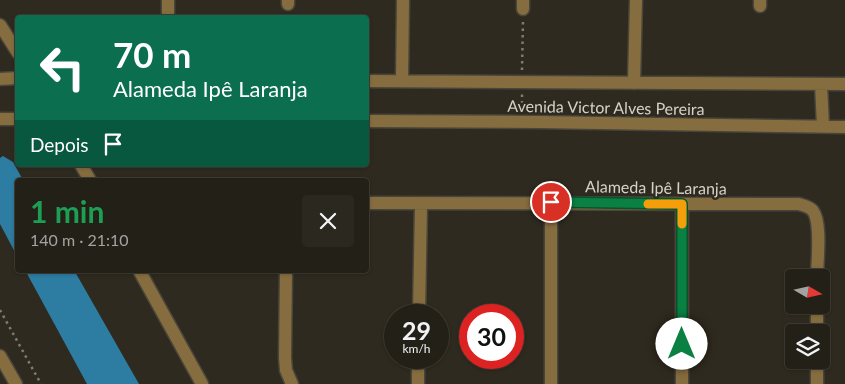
<!DOCTYPE html>
<html lang="pt">
<meta charset="utf-8">
<style>
:root{--surface:#232017;--page:#2b2820;--text:#f1f3f6;--muted:#a3a3a1;--line:#403e36}
body{margin:0;font-family:Lato,sans-serif;background:var(--page);color:var(--text);height:100vh;display:flex;flex-direction:column;font-size:19px;white-space:nowrap}
*{box-sizing:border-box;margin:0}
p{font-size:16px;color:var(--muted)}
.icon{flex:none;width:28px;height:28px;fill:none;stroke:currentColor;stroke-width:2;stroke-linecap:round;stroke-linejoin:round}
.map{position:relative;flex:1;overflow:hidden}
.sheet{position:absolute;left:15px;top:178px;width:354px;height:95px;display:flex;flex-direction:column;background:var(--surface);border-radius:5px;box-shadow:0 1px 4px #0004,0 0 0 1px var(--line)}
.sheet>*{flex:none}
.hud{position:absolute;left:15px;top:15px;width:354px;height:152px;border-radius:5px;box-shadow:0 1px 4px #0004,0 0 0 1px var(--line);background:#0b6e4f;color:#fff;overflow:hidden}
.needle{width:32px;rotate:99deg}
.buttons{position:absolute;left:785px;top:269px;display:grid;gap:10px}
.buttons a{display:grid;place-items:center;width:45px;height:45px;border-radius:5px;background:var(--surface);box-shadow:0 1px 4px #0004,0 0 0 1px var(--line);font-size:25px}
.speed{position:absolute;left:384px;top:304px;display:flex;gap:10px;font-size:25px;font-weight:700;text-align:center}
.speed>*{display:grid;place-content:center;width:65px;height:65px;border-radius:50%;background:var(--surface);box-shadow:0 1px 4px #0004,0 0 0 1px var(--line);line-height:1}
.speed small{font-size:12px;font-weight:400}
.speed .limit{border:8px solid #d22;background:#fff;color:#111}
.pin{position:absolute;display:grid;place-items:center;width:42px;height:42px;color:#fff;margin:-21px;border:2px solid #fff;border-radius:50%;box-shadow:0 1px 5px #0007}
.me{position:absolute;width:55px;margin:-28px;rotate:0deg;stroke-linejoin:round;filter:drop-shadow(0 0 4px #0008)}
.turn{display:flex;align-items:center;gap:18px;height:105px;padding:0 15px;font-size:22px}
.turn .icon{width:65px;height:65px;stroke-width:2.5}
.turn b{display:block;font-size:35px;line-height:42px}
.then{display:flex;align-items:center;height:48px;padding:0 15px;background:#0003;gap:10px;font-size:19px}
.round{display:grid;place-items:center;flex:none;width:52px;height:52px;border-radius:5px;background:var(--page)}
.overview{display:flex;align-items:center;justify-content:space-between;height:85px;padding:0 15px}
h1{font-size:30px;font-weight:700;line-height:38px;color:#1e9e55}
.map>svg:first-child{display:block}
.water{fill:#2d7ca2}
.lines{fill:none;stroke-linecap:round;stroke-linejoin:round}
.minor-casing{stroke:#49453a;stroke-width:15}
.path{stroke:#807c73;stroke-width:2.5;stroke-dasharray:2.5 4;stroke-linecap:butt}
.minor{stroke:#866d3f;stroke-width:12}
.route-casing{stroke:#07532c;stroke-width:12}
.route{stroke:#0b8043;stroke-width:9}
.slow{stroke:#f59e0b;stroke-width:9}
.labels{text-anchor:middle;dominant-baseline:central;stroke-width:5;stroke-linejoin:round;paint-order:stroke}
.street-label{font-size:16px;fill:#d4d1ca;stroke:#2f2a1f}
</style>
<div class="map">
<svg width="845" height="384" viewBox="0 0 845 384">
<rect width="100%" height="100%" fill="#2f2a1f"/>
<path class="water" d="M3,156L13,162L23,180H18L17,256L0,224V158Z
M25,270H74L139,384H87Z"/>
<g class="lines">
<g class="minor-casing">
<path id="minor" d="M288,0V4
M760,0V6
M523,9V0
M168,18V0
M0,25L18,53
M0,79L18,78
M366,81L845,84
M402,81L403,0
M634,83L636,0
M821,84L823,126
M0,119H18
M366,121L539,122L845,127
M81,165L90,180
M366,203L799,204C804,206 809,206 813,211C822,223 817,262 817,278
M139,270L202,384
M286,270L285,358L286,370L292,384
M419,315L421,205
M817,332V305
M0,356L16,384
M418,384V358
M551,384V202
M682,384V204
M817,384V360"/>
</g>
<path class="path" d="M522,70L523,21
M522,110V93
M0,310L41,384"/>
<use href="#minor" class="minor"/>
</g>
<g class="lines">
<g class="route-casing">
<path id="route" d="M551,202L682,204V344"/>
</g>
<use href="#route" class="route"/>
<path class="slow" d="M648,204H682V224"/>
</g>
<g class="labels">
<g class="street-label">
<text transform="translate(606 107) rotate(1)">Avenida Victor Alves Pereira</text>
<text transform="translate(656 187) rotate(1)">Alameda Ipê Laranja</text>
</g>
</g>
</svg>
<div class="buttons">
<a><svg class="needle" viewBox="-14 -14 28 28"><path d="M0-13l5 13h-10z" fill="#e53935"/><path d="M0 13l5-13h-10z" fill="#a3a3a1"/></svg></a>
<a><svg class="icon" aria-label="layers" viewBox="0 0 24 24"><path d="M12 4l9 5-9 5-9-5zM3 14l9 5 9-5"/></svg></a>
</div>
<div class="speed"><div>29<small>km/h</small></div><div class="limit">30</div></div>
<div class="pin" style="left:551px;top:202px;background:#d93025"><svg class="icon" aria-label="arrive" viewBox="0 0 24 24"><path d="M6 21V4h12l-3 4 3 4H6"/></svg></div>
<svg class="me" style="left:682px;top:344px" viewBox="-20 -20 40 40"><circle r="19" fill="#fff"/><path d="M0-13L10 11 0 6-10 11z" fill="#0b8043"/></svg>
<div class="hud">
<div class="turn"><svg class="icon" aria-label="left" viewBox="0 0 24 24"><path d="M17 20v-9H6M10 6l-5 5 5 5"/></svg><div><b>70 m</b>Alameda Ipê Laranja</div></div>
<div class="then">Depois<svg class="icon" aria-label="arrive" viewBox="0 0 24 24"><path d="M6 21V4h12l-3 4 3 4H6"/></svg></div>
</div>
<section class="sheet">
<div class="overview"><div><h1>1 min</h1><p>140 m · 21:10</p></div><a class="round"><svg class="icon" aria-label="close" viewBox="0 0 24 24"><path d="M6 6l12 12M18 6L6 18"/></svg></a></div>
</section>
</div>
